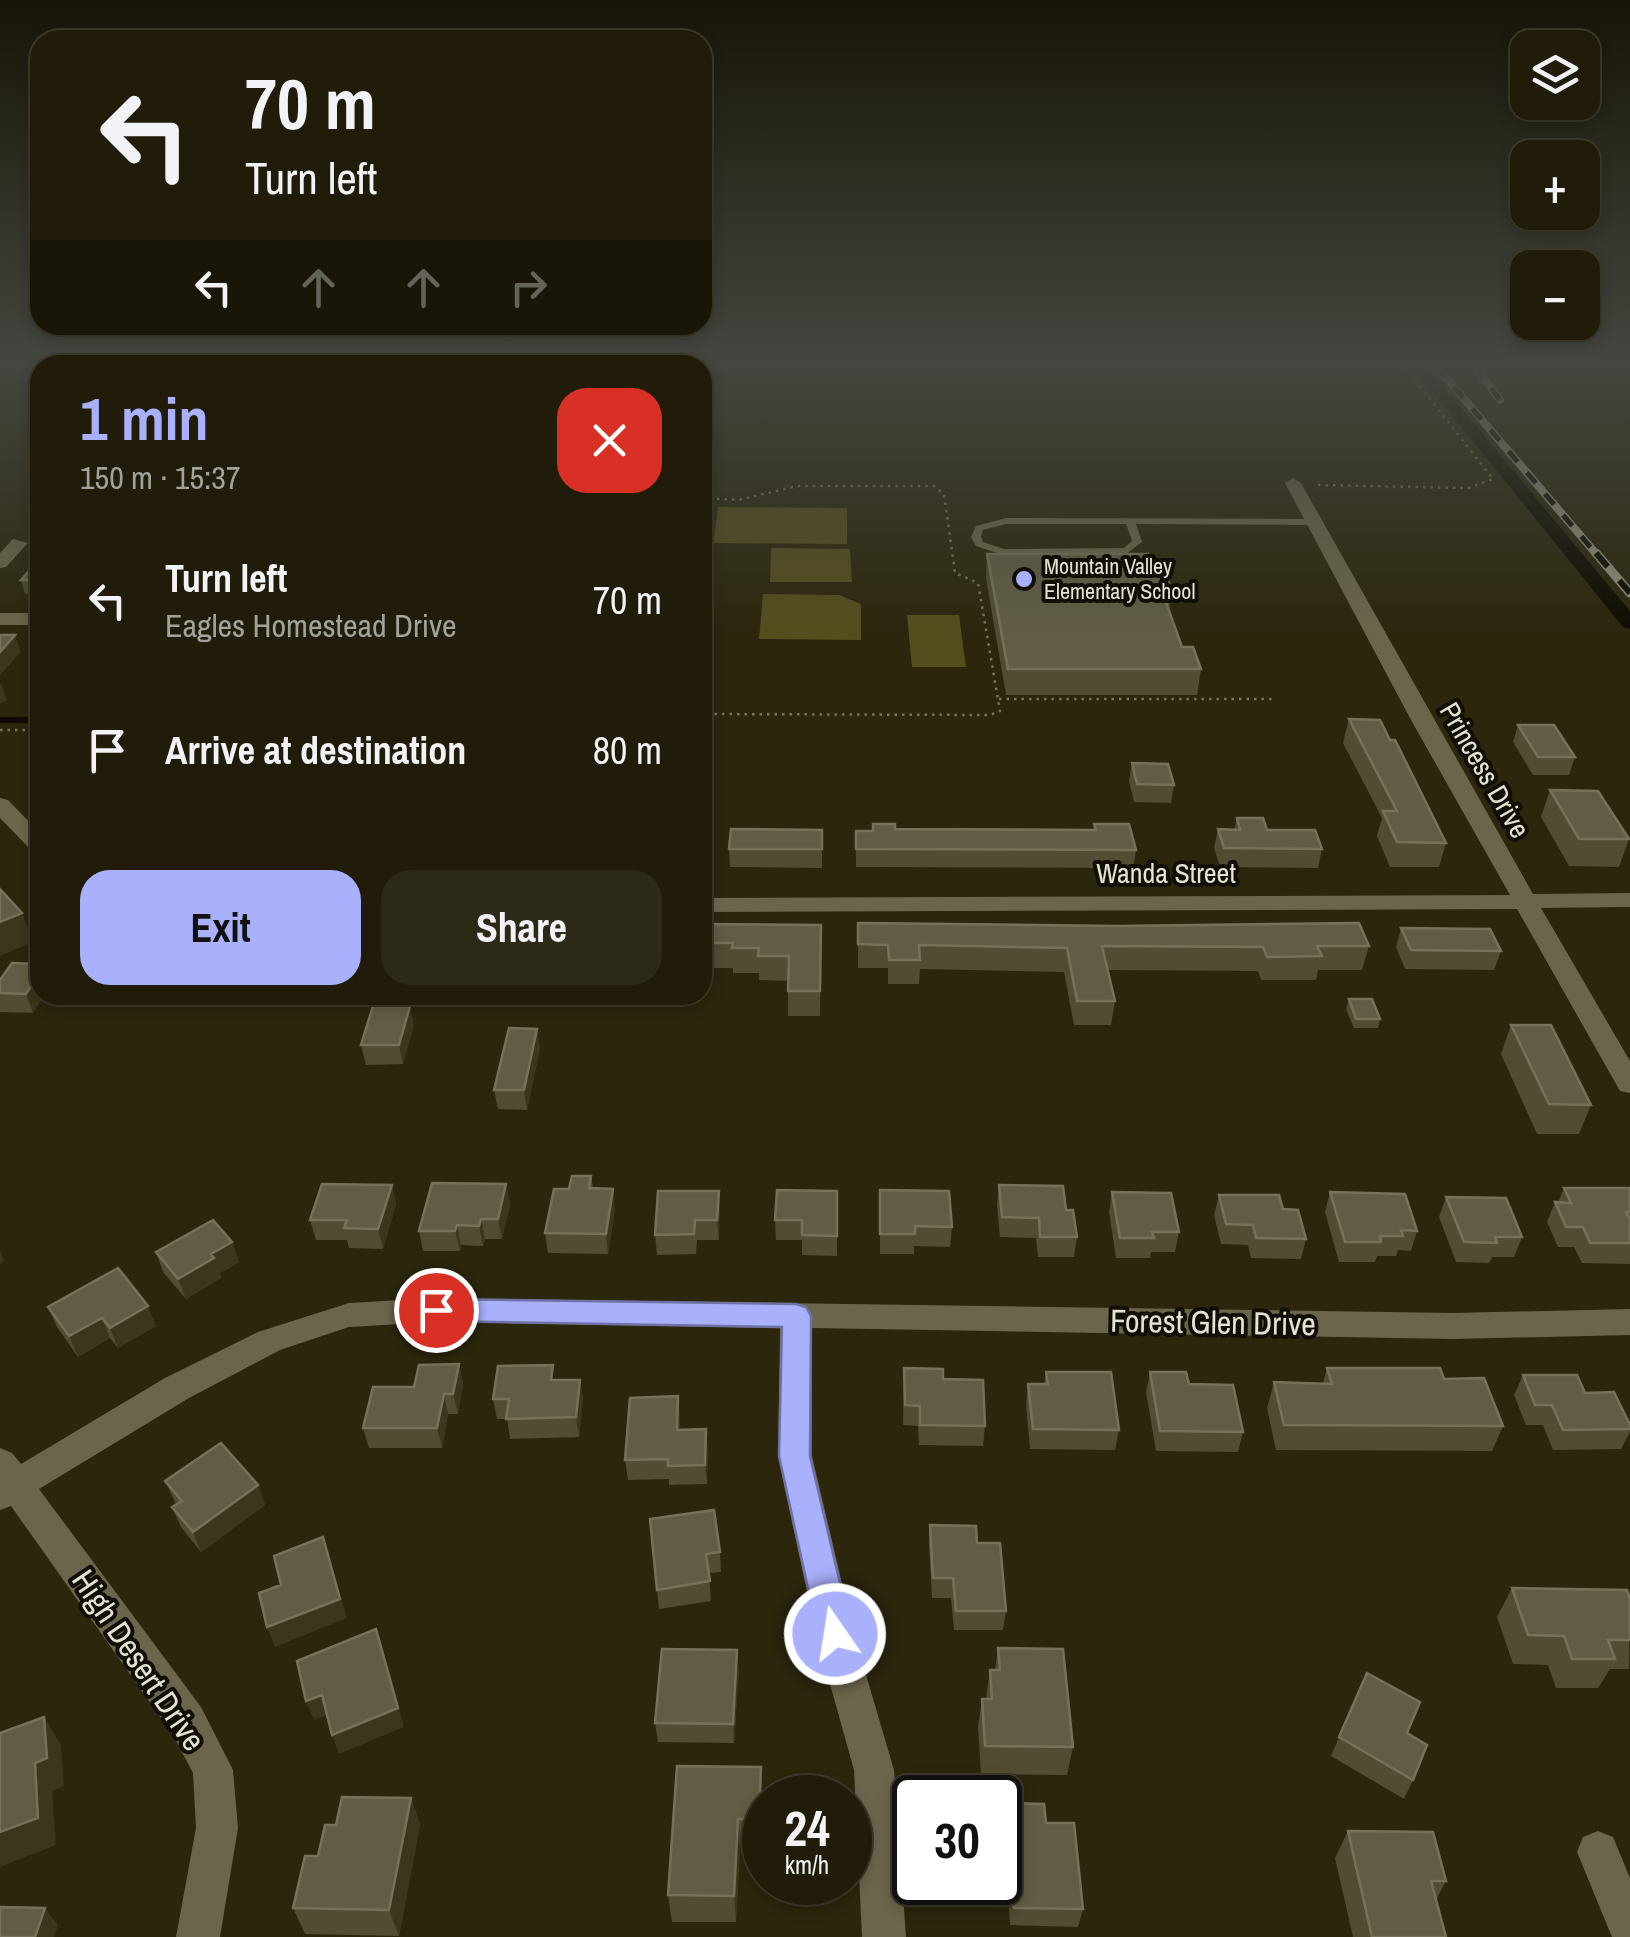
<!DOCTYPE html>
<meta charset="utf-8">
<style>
:root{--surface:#201c09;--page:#2d2917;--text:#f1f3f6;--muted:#a2a19c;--line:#3d3a2a;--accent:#a9b0fc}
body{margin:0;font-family:"Archivo Narrow",sans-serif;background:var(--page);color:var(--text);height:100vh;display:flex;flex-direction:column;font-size:38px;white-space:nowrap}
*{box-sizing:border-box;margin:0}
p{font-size:32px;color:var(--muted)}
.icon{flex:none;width:55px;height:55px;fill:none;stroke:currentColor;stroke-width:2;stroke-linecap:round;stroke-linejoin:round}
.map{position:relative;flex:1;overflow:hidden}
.drawer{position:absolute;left:30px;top:355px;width:682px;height:650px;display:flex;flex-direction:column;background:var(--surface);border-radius:30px;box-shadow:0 5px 15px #0003,0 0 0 2px var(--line)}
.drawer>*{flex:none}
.top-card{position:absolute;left:30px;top:30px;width:682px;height:305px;border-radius:30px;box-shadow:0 5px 15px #0003,0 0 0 2px var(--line);background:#201c09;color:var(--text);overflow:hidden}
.tools{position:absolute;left:1510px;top:30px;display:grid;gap:20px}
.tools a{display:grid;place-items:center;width:90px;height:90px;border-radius:20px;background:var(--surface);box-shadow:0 5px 15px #0003,0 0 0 2px var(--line);font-size:50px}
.speed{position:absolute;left:742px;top:1775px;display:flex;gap:20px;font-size:50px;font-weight:700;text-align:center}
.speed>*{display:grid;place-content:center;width:130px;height:130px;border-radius:50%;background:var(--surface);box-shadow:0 5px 15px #0003,0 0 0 2px var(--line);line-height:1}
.speed small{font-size:25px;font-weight:400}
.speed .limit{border:5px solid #111;border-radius:15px;background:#fff;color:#111}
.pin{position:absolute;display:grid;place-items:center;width:85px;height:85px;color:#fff;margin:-42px;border:5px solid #fff;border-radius:50%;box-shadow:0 2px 10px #0007}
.me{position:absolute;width:110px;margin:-55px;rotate:347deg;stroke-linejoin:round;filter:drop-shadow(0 0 8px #0008)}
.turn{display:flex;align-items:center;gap:35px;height:210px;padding:0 50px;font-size:45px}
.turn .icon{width:130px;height:130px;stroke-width:2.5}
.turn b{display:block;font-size:70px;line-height:85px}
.lanes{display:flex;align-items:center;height:95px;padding:0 50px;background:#0003;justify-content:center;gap:50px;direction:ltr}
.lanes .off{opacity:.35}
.round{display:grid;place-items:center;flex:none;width:105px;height:105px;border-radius:30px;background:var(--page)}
.summary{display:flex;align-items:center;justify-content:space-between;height:170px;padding:0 50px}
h1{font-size:60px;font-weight:700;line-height:75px;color:var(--accent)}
.primary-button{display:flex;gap:20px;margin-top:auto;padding:20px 50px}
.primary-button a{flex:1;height:115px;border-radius:30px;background:var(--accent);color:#111;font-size:40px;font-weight:700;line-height:115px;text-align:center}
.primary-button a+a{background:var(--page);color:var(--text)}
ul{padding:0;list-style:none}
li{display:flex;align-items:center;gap:30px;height:150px;padding:0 50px}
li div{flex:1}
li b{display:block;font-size:38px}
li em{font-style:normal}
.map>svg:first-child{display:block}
.green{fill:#554d1d}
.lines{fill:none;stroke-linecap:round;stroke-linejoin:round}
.stream{stroke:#0f0b00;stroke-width:6}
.canal{fill:#0f0b00;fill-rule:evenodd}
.path{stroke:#78735e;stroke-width:2.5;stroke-dasharray:2.5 5;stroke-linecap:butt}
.service{fill:#6b664b;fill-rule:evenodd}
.minor{fill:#6b664b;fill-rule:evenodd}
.rail-far1-casing{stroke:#908c78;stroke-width:8}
.rail-casing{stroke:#908c78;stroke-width:9}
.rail-far1{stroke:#110f05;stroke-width:5;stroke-dasharray:14;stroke-linecap:butt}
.rail{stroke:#110f05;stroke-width:6;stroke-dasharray:18;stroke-linecap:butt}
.wall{fill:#514c32}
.shaded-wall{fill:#3b361c}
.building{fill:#615d44;stroke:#76725a;stroke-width:2.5}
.route{fill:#a9b0fc;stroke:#6e72a4;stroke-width:2.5}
.poi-dot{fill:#a9b0fc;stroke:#110f05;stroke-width:4}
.labels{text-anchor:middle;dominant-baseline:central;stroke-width:8;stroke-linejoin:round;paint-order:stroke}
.far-poi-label{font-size:22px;fill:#e6e3d4;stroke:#110f05;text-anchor:start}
.street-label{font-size:28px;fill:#e6e3d4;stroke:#110f05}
.near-street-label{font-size:32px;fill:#e6e3d4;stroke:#110f05}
</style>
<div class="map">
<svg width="1630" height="1937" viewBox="0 0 1630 1937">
<rect width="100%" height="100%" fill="#2b260c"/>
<path class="green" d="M718,507L847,508V544L713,543Z
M771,548L850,549L852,582H770Z
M763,594L839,595L861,604V640L759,639Z
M907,615H959L966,667H912Z"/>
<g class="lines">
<path class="stream" d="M0,720H40"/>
<path class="canal" d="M1412,366H1426L1630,611V629L1623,627Z"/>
<path class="path" d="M1318,485L1468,488L1493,479L1404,366
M702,498L739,500L797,486H934L944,494L955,573L978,583L1000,711L990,715L702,714
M999,699H1272
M0,730H40"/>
<path class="service" d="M1006,518L1314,519L1319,522L1314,525L1136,524L1142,542L1126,554L1003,555L976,546L971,537L976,526ZM1006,524H1126L1132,541L1124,548L1004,549L983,542L981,537L983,530Z"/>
<path class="minor" d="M1293,478L1301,483L1533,894L1630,893V907L1541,908L1630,1061V1093L1620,1091L1517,909L702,912V898L1510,895L1411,720L1285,483Z
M13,539L28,543L6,567L0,568V553Z
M0,613H40V625H0Z
M0,798L8,800L40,833V853L32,851L0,818Z
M436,1298L1453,1313L1630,1309V1335L1453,1339L812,1328V1456L854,1634L894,1770L906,1937H862L854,1770L816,1634L778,1456L780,1328L436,1322L349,1327L280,1350L189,1398L39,1489L201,1707L233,1770L238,1828L220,1937H176L196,1828L193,1773L173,1735L11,1506L0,1510V1448L12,1453L21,1464L165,1378L258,1332L349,1303Z
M1598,1831L1613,1837L1630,1878V1937H1612L1577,1852L1583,1837Z"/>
<g class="rail-far1-casing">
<path id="rail-far1" d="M1436,366L1598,556
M1475,366L1500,400"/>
</g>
<g class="rail-casing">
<path id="rail" d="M1596,553L1630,593"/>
</g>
<use href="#rail-far1" class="rail-far1"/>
<use href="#rail" class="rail"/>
</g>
<path class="wall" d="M987,554L1152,565L1172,591L1169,611L1182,647L1201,669L1197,695H1006L986,578Z
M40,558V594H25L21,580Z
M1349,719L1390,740L1446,843L1439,867H1390L1377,836L1382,818L1343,743Z
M1518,725L1575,757L1569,775H1533L1513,742Z
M1132,763L1174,785L1171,803L1134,802L1129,781Z
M1550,790L1629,839L1619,867L1569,866L1541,817Z
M702,818H708L709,836L705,864H702Z
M1237,818L1322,849L1318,868L1220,867L1214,848L1218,829L1234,830Z
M1094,824L1136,850L1133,868L856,867V831L1093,830Z
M822,830V868L730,867L729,849Z
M858,923L1369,946L1362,970H1318L1316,980H1261L1258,971L1108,970L1115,1001L1111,1025H1074L1064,972L920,969L919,984H888V968H858Z
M702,924L821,925L820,1016H788V981L759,980V973H733V968H702Z
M1401,928L1501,951L1494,970L1405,969L1396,947Z
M40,964L33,1013L0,1012V980Z
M321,995H385L384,1000L322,999Z
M1349,999L1380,1019L1378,1028H1354L1346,1009Z
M414,1025L403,1064L366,1065L361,1045Z
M1511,1025L1591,1105L1579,1134H1537L1501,1054Z
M540,1048L527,1110L498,1109L494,1090Z
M591,1176L593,1188L615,1209L608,1254L548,1253L545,1233L569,1189Z
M506,1184L510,1204L502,1239H485L483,1246L461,1245L460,1251H423L419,1231Z
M392,1185L396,1205L383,1249L349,1248L347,1240H316L310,1220Z
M999,1185L1066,1210L1077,1237L1074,1257H1038L1036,1238L1000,1237L997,1205Z
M1564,1188H1630V1264L1582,1263L1574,1247H1558L1547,1222L1555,1202L1558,1203Z
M880,1190L952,1227L950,1247L914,1246V1254H880Z
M719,1191V1240H697L696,1254L657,1255L655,1235Z
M837,1191V1256L802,1255V1240H776L775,1220Z
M1112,1192L1179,1232L1175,1252H1151L1150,1258H1116L1109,1212Z
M1330,1192L1417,1231L1411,1251L1398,1250L1396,1256H1377L1375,1262H1339L1325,1212Z
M1219,1195L1283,1209L1306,1239L1301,1259L1251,1258L1248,1245L1221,1244L1214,1215Z
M1446,1197L1522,1237L1514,1257H1492L1489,1263L1456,1262L1439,1217Z
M232,1242L239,1262L220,1273L221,1278L186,1299L163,1272L156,1252Z
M48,1307L156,1326L118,1348L110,1338L78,1357L57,1327Z
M459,1364L463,1384L458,1414H448L442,1448H369L363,1428L414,1387Z
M904,1368L943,1379L985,1426L983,1446L919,1445L918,1426L903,1425Z
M1327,1368L1444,1379L1503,1426L1492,1451L1276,1450L1267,1408L1274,1382L1323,1383Z
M1046,1372L1119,1430L1115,1450L1030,1449L1026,1404L1028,1384H1044Z
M1150,1372L1189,1384L1243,1432L1238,1452L1156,1451L1146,1392Z
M1523,1375L1585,1393L1630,1425V1432L1621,1449L1553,1450L1543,1425H1526L1514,1395Z
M555,1380H580L583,1400L579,1437L510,1439L507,1419H497L493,1399Z
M678,1396L680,1429L708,1449L707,1484L669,1485V1479L628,1480L625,1460Z
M165,1481L258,1485L265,1505L201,1552L181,1527L172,1507L176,1504Z
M650,1519L720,1552L721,1572L709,1573L711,1601L659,1609Z
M930,1525L977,1543L1006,1611L1003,1630H954L951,1598H932L929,1545Z
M1512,1588L1630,1599L1629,1669H1610L1598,1688H1556L1548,1665L1513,1664L1497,1617Z
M998,1648L1073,1747L1067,1775L981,1774L978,1727L982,1699H986L990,1670H995Z
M739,1669L734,1743L658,1742L655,1723Z
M1367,1673L1407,1733L1413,1780L1404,1799L1331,1756Z
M762,1795L761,1847H740L736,1922H672L668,1895Z
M411,1798L420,1825L399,1936L305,1934L293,1908L318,1856L336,1825Z
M1000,1803L1046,1823L1083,1909L1078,1927L1010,1925L1007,1873H1000Z
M1348,1831L1446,1881L1436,1900L1446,1937H1353L1335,1858Z"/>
<path class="shaded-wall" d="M15,635L21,652L0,675V652Z
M1,683L7,701L0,703V684Z
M708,818L709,836L705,864L704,846Z
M22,913L33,942L0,956V922Z
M40,972V995H45L33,1013L26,994Z
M410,1006L414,1025L403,1064L399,1045Z
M537,1029L540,1048L527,1110L524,1090Z
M506,1184L510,1204L502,1239L498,1219Z
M392,1185L396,1205L383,1249L378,1229Z
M613,1189L615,1209L608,1254L606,1234Z
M719,1191L720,1211L719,1240L717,1220Z
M481,1219L485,1239L483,1246L479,1226Z
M457,1225L461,1245L460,1251L455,1231Z
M232,1242L239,1262L220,1273L221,1278L186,1299L178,1279L211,1254Z
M0,1250L4,1260L0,1265Z
M148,1306L156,1326L118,1348L110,1328Z
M102,1318L110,1338L78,1357L69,1336Z
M459,1364L463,1384L458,1414L453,1394Z
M580,1380L583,1400L579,1437L576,1417Z
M444,1394L448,1414L442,1448L437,1428Z
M678,1396L680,1416L679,1449L677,1430Z
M706,1429L708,1449L707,1484L705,1465Z
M258,1485L265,1505L201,1552L193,1532Z
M323,1537L347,1618L275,1647L267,1627Z
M382,1648L404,1727L339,1754L332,1735Z
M737,1650L739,1669L734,1743L733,1724Z
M322,1695L329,1714L314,1720L306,1701Z
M44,1717L61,1745L64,1786L52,1791L56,1845L0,1867V1832L35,1763Z
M761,1767L762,1795L761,1847L759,1819Z
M411,1798L420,1825L399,1936L389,1910Z
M738,1819L740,1847L736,1922L734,1896Z
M45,1908L58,1925L54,1937H35Z"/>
<path class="building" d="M987,554H1148L1152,565H1163L1172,591H1162L1182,647H1193L1201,669H1008Z
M40,558V580H21Z
M0,635H15L0,652Z
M1349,719L1380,720L1390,740H1395L1446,843L1397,842L1383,811H1397Z
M1518,725H1554L1575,757H1538Z
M1132,763L1168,764L1174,785L1137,784Z
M1550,790L1598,791L1629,839H1579Z
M702,818H708L704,846H702Z
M1237,818H1263L1267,830H1315L1322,849L1224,848L1218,829L1240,830Z
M873,824H895V829L1096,830L1094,824H1129L1136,850L856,849V831H873Z
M731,829L822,830V849H729Z
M0,889L22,913L0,922Z
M858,923L1118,926L1359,923L1369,946H1317L1322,956L1267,957L1263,947L1102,946L1115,1001H1077L1067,948L919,945L920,960H889L888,945L858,944Z
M702,924L821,925L820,991H788L789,956H758L759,948H732L733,943H702Z
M1401,928L1490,929L1501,951L1411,950Z
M12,963L40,964V972L26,994L0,993V980Z
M1349,999H1372L1380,1019H1356Z
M373,1006H410L399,1045H361Z
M1511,1025H1551L1591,1105L1549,1104Z
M509,1028L537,1029L524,1090H494Z
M572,1176H591L589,1188L613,1189L606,1234L545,1233L554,1189H569Z
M432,1183L506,1184L498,1219H481L479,1226L457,1225L455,1231H419Z
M322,1184L392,1185L378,1229L344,1228L347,1220H310Z
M999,1185L1063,1186L1066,1210H1073L1077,1237H1040L1039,1218L1002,1217Z
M1564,1188H1630V1212H1626L1630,1219V1243H1590L1583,1227H1566L1555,1202L1571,1203Z
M777,1190L837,1191V1236L802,1235V1220H775Z
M880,1190L949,1191L952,1227L915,1226V1234H880Z
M658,1191H719L717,1220H695L694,1234L655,1235Z
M1112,1192L1171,1193L1179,1232H1152L1154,1238H1120Z
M1330,1192L1405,1194L1417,1231L1401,1230L1403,1236H1380L1381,1242H1345Z
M1219,1195H1279L1283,1209L1298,1210L1306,1239L1256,1238L1253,1225L1226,1224Z
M1446,1197L1506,1198L1522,1237H1495L1497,1243L1464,1242Z
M213,1220L232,1242L211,1254L214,1258L178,1279L156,1252Z
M118,1268L148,1306L110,1328L102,1318L69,1336L48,1307Z
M459,1364L453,1394H444L437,1428H363L373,1387H414L419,1365Z
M553,1365L551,1380H580L576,1417L506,1419L509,1399H493L498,1366Z
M904,1368L943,1369V1379L983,1380L985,1426L920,1425V1406L905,1405Z
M1327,1368H1440L1444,1379L1484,1378L1503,1426L1284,1425L1274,1382L1332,1384Z
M1046,1372H1111L1119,1430L1033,1429L1028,1384H1048Z
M1150,1372H1186L1189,1384L1233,1385L1243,1432L1160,1431Z
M1523,1375H1577L1585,1393L1614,1392L1630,1425V1429L1563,1430L1552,1405H1535Z
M678,1396L677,1430L706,1429L705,1465L668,1466V1459L625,1460L630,1398Z
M221,1443L258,1485L193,1532L172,1507L182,1501L165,1481Z
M714,1510L720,1552L706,1554L710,1581L657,1590L650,1519Z
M930,1525L976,1526L977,1543H1000L1006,1611H956L953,1578H933Z
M323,1537L340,1599L267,1627L259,1593L281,1585L274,1556Z
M1512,1588L1627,1590L1630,1599V1640H1608L1615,1659H1572L1564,1636L1528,1635Z
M376,1629L398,1708L332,1735L322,1695L306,1701L297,1661Z
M998,1648L1063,1649L1073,1747L985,1746L982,1699H992L990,1670H1000Z
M662,1649L737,1650L733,1724L655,1723Z
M1367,1673L1420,1702L1407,1733L1427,1745L1413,1780L1339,1737Z
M44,1717L47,1758L35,1763L38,1818L0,1832V1733Z
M677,1766L761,1767L759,1819H738L734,1896L668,1895Z
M342,1797L411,1798L389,1910L293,1908L305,1856H318L325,1825H336Z
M1000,1803L1044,1804L1046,1823H1074L1083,1909L1014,1908L1010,1855H1000Z
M1348,1831L1433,1832L1446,1881H1431L1446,1937H1372Z
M0,1907L45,1908L35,1937H0Z"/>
<linearGradient id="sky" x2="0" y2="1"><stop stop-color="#181507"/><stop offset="0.57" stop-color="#444740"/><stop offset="1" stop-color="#444740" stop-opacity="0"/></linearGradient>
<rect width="1630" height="637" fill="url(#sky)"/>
<path class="route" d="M436,1299L796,1304L806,1307L811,1316L810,1456L852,1634L847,1645L835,1650L823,1645L818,1634L779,1456L782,1327L436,1321L425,1318L421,1310L425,1302Z"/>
<circle class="poi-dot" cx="1024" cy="579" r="10"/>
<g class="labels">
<g class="far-poi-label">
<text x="1044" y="566">Mountain Valley<tspan x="1044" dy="25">Elementary School</tspan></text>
</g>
<g class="street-label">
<text transform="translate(1485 770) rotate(60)">Princess Drive</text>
<text x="1166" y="873">Wanda Street</text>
</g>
<g class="near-street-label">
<text transform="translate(1213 1322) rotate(1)">Forest Glen Drive</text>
<text transform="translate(139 1660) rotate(56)">High Desert Drive</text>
</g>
</g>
</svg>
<div class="tools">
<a><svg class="icon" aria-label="layers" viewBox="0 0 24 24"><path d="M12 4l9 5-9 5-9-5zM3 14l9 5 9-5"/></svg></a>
<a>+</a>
<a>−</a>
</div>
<div class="speed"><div>24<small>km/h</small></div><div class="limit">30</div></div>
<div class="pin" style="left:436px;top:1310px;background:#d93025"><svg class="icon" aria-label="arrive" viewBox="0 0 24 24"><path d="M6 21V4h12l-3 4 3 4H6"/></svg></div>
<svg class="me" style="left:835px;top:1634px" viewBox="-20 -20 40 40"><circle r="17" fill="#a9b0fc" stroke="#fff" stroke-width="3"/><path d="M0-11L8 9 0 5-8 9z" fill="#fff"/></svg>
<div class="top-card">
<div class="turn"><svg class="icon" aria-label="left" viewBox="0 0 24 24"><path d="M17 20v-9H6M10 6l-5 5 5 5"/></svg><div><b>70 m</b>Turn left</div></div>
<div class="lanes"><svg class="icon" aria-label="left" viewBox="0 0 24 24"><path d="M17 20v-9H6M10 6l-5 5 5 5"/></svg><svg class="icon off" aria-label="ahead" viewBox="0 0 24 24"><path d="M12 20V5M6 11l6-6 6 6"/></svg><svg class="icon off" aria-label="ahead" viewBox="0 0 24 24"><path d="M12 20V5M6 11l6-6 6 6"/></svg><svg class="icon off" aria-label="right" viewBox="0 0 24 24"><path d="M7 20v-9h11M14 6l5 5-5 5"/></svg></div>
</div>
<section class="drawer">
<div class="summary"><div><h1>1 min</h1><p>150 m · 15:37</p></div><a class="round" style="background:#d93025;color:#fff"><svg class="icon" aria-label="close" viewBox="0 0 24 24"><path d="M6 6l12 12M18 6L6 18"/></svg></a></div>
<ul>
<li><svg class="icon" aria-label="left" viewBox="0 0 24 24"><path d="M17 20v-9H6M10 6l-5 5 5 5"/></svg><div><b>Turn left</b><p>Eagles Homestead Drive</p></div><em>70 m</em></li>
<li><svg class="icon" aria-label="arrive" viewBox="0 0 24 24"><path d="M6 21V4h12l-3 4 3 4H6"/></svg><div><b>Arrive at destination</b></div><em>80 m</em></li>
</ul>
<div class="primary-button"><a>Exit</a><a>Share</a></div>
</section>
</div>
